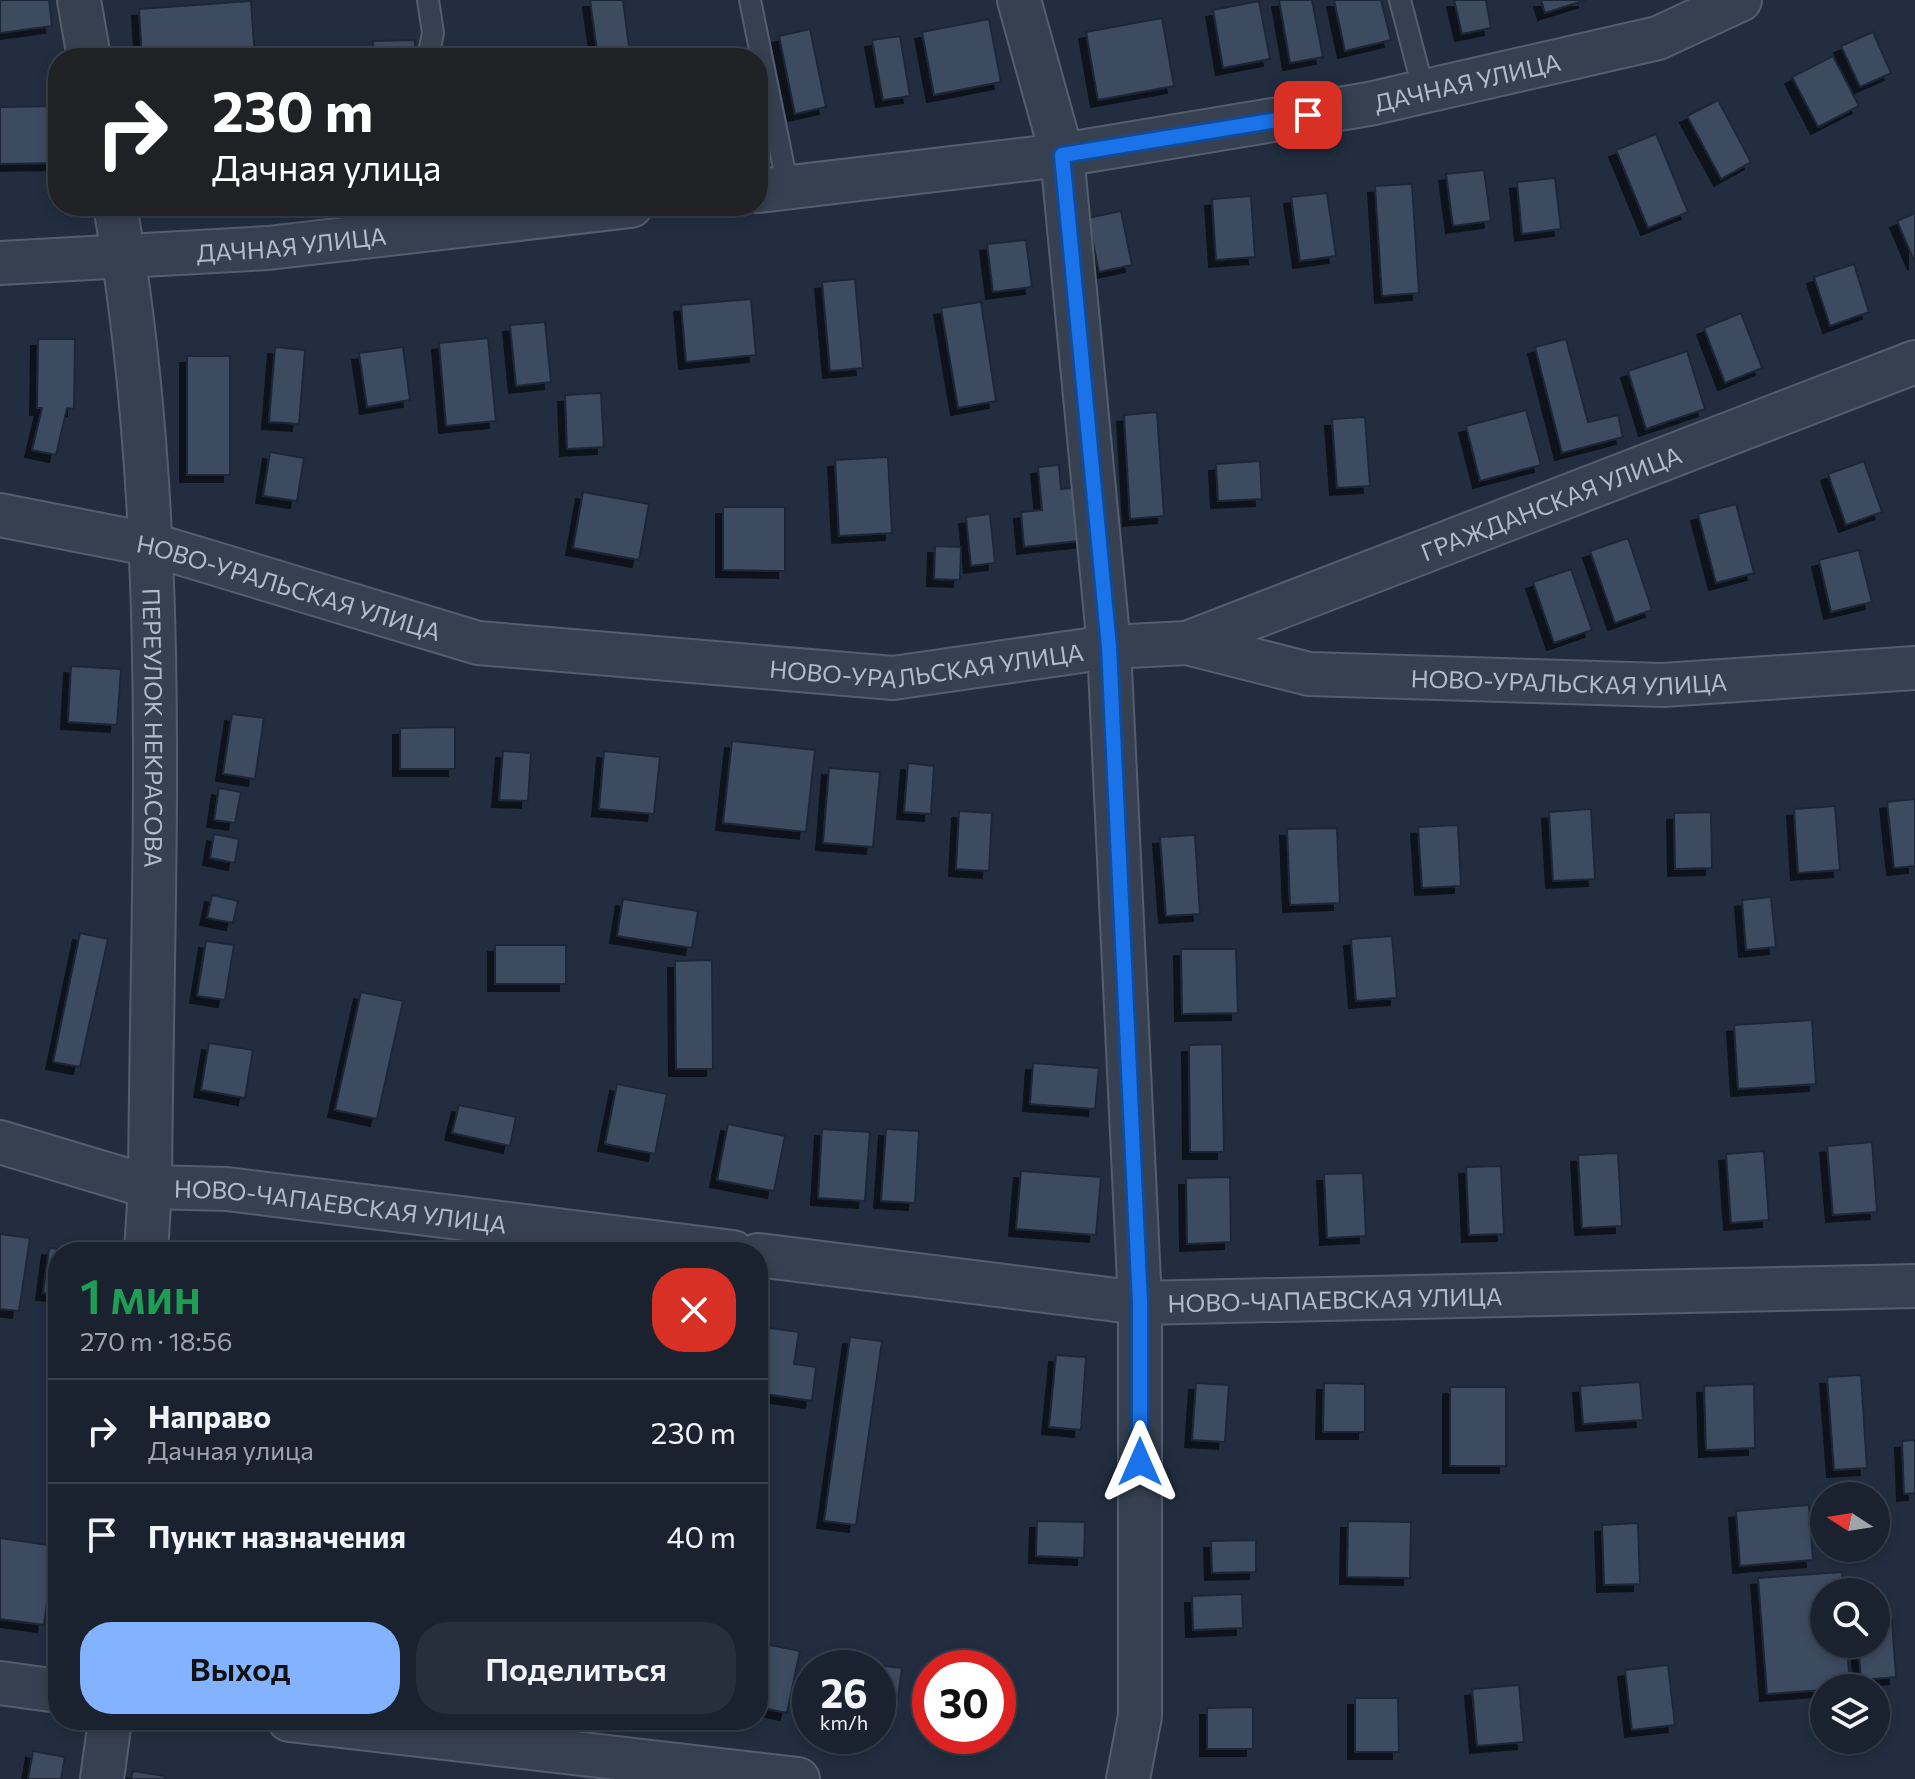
<!DOCTYPE html>
<html lang="ru">
<meta charset="utf-8">
<style>
:root{--surface:#1a2230;--page:#272f3c;--text:#f1f3f6;--muted:#9fa4ab;--line:#383f4c;--accent:#83b2ff}
body{margin:0;font-family:Commissioner,sans-serif;background:var(--page);color:var(--text);height:100vh;display:flex;flex-direction:column;font-size:30px;white-space:nowrap}
*{box-sizing:border-box;margin:0}
p{font-size:26px;color:var(--muted)}
.icon{flex:none;width:44px;height:44px;fill:none;stroke:currentColor;stroke-width:2;stroke-linecap:round;stroke-linejoin:round}
.map{position:relative;flex:1;overflow:hidden}
.drawer{position:absolute;left:48px;top:1242px;width:720px;height:488px;display:flex;flex-direction:column;background:var(--surface);border-radius:32px;box-shadow:0 4px 12px #0003,0 0 0 2px var(--line)}
.drawer>*{flex:none}
.hud{position:absolute;left:48px;top:48px;width:720px;height:168px;border-radius:32px;box-shadow:0 4px 12px #0003,0 0 0 2px var(--line);background:#202124;color:#fff;overflow:hidden}
.needle{width:52px;rotate:282deg}
.controls{position:absolute;left:1810px;top:1482px;display:grid;gap:16px}
.controls a{display:grid;place-items:center;width:80px;height:80px;border-radius:50%;background:var(--surface);box-shadow:0 4px 12px #0003,0 0 0 2px var(--line);font-size:40px}
.speed{position:absolute;left:792px;top:1650px;display:flex;gap:16px;font-size:40px;font-weight:700;text-align:center}
.speed>*{display:grid;place-content:center;width:104px;height:104px;border-radius:50%;background:var(--surface);box-shadow:0 4px 12px #0003,0 0 0 2px var(--line);line-height:1}
.speed small{font-size:20px;font-weight:400}
.speed .limit{border:12px solid #d22;background:#fff;color:#111}
.pin{position:absolute;display:grid;place-items:center;width:68px;height:68px;color:#fff;margin:-34px;border-radius:16px;box-shadow:0 4px 12px #0006}
.me{position:absolute;width:88px;margin:-44px;rotate:0deg;stroke-linejoin:round;filter:drop-shadow(0 0 6px #0008)}
.turn{display:flex;align-items:center;gap:28px;height:168px;padding:0 32px;font-size:36px}
.turn .icon{width:104px;height:104px;stroke-width:2.5}
.turn b{display:block;font-size:56px;line-height:68px}
.round{display:grid;place-items:center;flex:none;width:84px;height:84px;border-radius:32px;background:var(--page)}
.overview{display:flex;align-items:center;justify-content:space-between;height:136px;padding:0 32px}
h1{font-size:48px;font-weight:600;line-height:60px;color:#1e9e55}
.action{display:flex;gap:16px;margin-top:auto;padding:16px 32px}
.action a{flex:1;height:92px;border-radius:32px;background:var(--accent);color:#111;font-size:32px;font-weight:600;line-height:92px;text-align:center}
.action a+a{background:var(--page);color:var(--text)}
ul{padding:0;list-style:none}
li{display:flex;align-items:center;gap:24px;height:104px;padding:0 32px;border-top:2px solid var(--line)}
li div{flex:1}
li b{display:block;font-size:30px}
li em{font-style:normal}
.map>svg:first-child{display:block}
.building{fill:#3d4c60;stroke:#1d2737;stroke-width:2;filter:url(#shadow)}
.lines{fill:none;stroke-linecap:round;stroke-linejoin:round}
.lane-casing{stroke:#545e6e;stroke-width:24}
.street-casing{stroke:#545e6e;stroke-width:46}
.lane{stroke:#364050;stroke-width:20}
.street{stroke:#364050;stroke-width:42}
.route-casing{stroke:#114b97;stroke-width:20}
.route{stroke:#1a73e8;stroke-width:14}
.labels{text-anchor:middle;dominant-baseline:central;stroke-width:6;stroke-linejoin:round;paint-order:stroke}
.street-label{font-size:24px;fill:#b2bbcb;stroke:#1b2535}
</style>
<div class="map">
<svg width="1915" height="1779" viewBox="0 0 1915 1779">
<defs>
<filter id="shadow"><feDropShadow dx="-7" dy="7" stdDeviation="0" flood-color="#0009"/></filter>
</defs>
<rect width="100%" height="100%" fill="#222e40"/>
<path class="building" d="M0,0H49L52,26L0,33Z
M590,0H623L630,54L598,58Z
M1279,0H1312L1323,57L1290,63Z
M1334,0H1381L1391,40L1345,51Z
M1454,0H1486L1491,28L1462,34Z
M1541,0H1586L1545,13Z
M251,1L255,58H142L139,9Z
M1259,1L1270,59L1223,68L1213,10Z
M1162,18L1174,86L1098,100L1086,32Z
M989,19L1001,82L934,95L922,32Z
M810,29L826,107L795,114L779,36Z
M1873,32L1891,73L1860,87L1841,46Z
M900,36L910,96L883,100L872,40Z
M415,40V58H374L373,41Z
M1833,56L1859,106L1818,127L1792,77Z
M1718,100L1751,162L1721,179L1687,116Z
M58,106V163L0,164V107Z
M1656,134L1688,212L1648,228L1616,150Z
M1484,170L1491,221L1453,226L1446,174Z
M1555,178L1561,229L1522,234L1517,182Z
M1412,184L1419,293L1382,296L1375,186Z
M1327,193L1336,256L1300,261L1291,197Z
M1251,196L1255,257L1216,260L1212,199Z
M1121,211L1132,265L1099,272L1088,218Z
M1915,213V263L1897,221Z
M1026,240L1032,287L993,292L987,244Z
M1854,264L1869,312L1830,326L1814,277Z
M855,279L863,368L830,371L822,282Z
M751,299L756,355L686,362L681,305Z
M981,302L996,401L958,408L941,308Z
M1741,313L1762,368L1725,383L1704,328Z
M545,322L551,382L516,386L510,325Z
M488,338L496,421L446,426L439,343Z
M38,339H75L74,409L67,408L56,455L32,450L42,408H37Z
M1566,339L1588,422L1618,415L1623,437L1562,453L1535,347Z
M275,347L305,350L299,424L269,422Z
M403,347L410,400L367,407L359,353Z
M1687,351L1705,409L1646,429L1628,371Z
M187,356H230V475H187Z
M601,393L604,447L567,449L565,395Z
M1526,410L1541,465L1480,481L1466,426Z
M1157,412L1164,516L1130,519L1124,415Z
M1365,417L1370,486L1337,488L1332,419Z
M270,452L304,458L297,501L263,496Z
M888,457L892,533L839,536L835,460Z
M1260,461L1262,499L1218,501L1216,464Z
M1864,461L1882,512L1846,525L1828,474Z
M1059,465L1061,489L1083,487L1088,540L1024,547L1021,512L1042,510L1038,467Z
M583,492L649,504L639,560L573,548Z
M1736,504L1754,573L1716,583L1698,514Z
M723,507H785V571L723,570Z
M990,514L995,563L971,566L966,517Z
M1628,538L1652,610L1615,623L1590,551Z
M935,546L961,547L960,580L934,579Z
M1859,550L1872,602L1831,612L1819,560Z
M1571,569L1592,630L1554,643L1533,582Z
M71,666L121,669L117,725L68,722Z
M232,714L264,718L255,779L223,774Z
M455,727V769H400V728Z
M732,741L815,750L806,832L723,823Z
M503,751L531,753L528,801L499,800Z
M604,751L660,757L654,814L599,809Z
M908,763L934,766L931,814L904,812Z
M829,768L880,772L873,847L823,843Z
M219,788L241,792L235,823L214,820Z
M1915,799V866L1894,868L1887,802Z
M1835,806L1840,870L1798,873L1794,809Z
M1591,809L1595,879L1553,881L1549,812Z
M959,811L992,813L989,871L956,869Z
M1711,812L1712,868L1675,869L1674,813Z
M1458,825L1461,886L1422,888L1418,827Z
M1337,828L1340,903L1290,905L1287,829Z
M214,834L239,839L235,863L210,858Z
M1195,835L1200,914L1166,916L1160,837Z
M212,895L238,901L233,923L207,918Z
M1771,897L1776,947L1746,950L1742,900Z
M623,899L698,911L692,948L617,936Z
M80,933L108,939L80,1067L53,1062Z
M1392,936L1397,998L1356,1001L1351,939Z
M206,941L234,945L225,1000L197,996Z
M495,945H566V984H495Z
M1181,949H1236L1238,1013L1182,1014Z
M712,960L713,1069H676L675,961Z
M361,992L403,1001L377,1119L335,1110Z
M1812,1020L1816,1084L1738,1089L1734,1025Z
M209,1043L253,1050L245,1098L201,1090Z
M1222,1044L1224,1152H1190L1189,1045Z
M1033,1063L1099,1068L1095,1109L1030,1104Z
M617,1084L667,1094L655,1154L605,1144Z
M459,1105L516,1117L510,1146L452,1133Z
M728,1124L785,1136L774,1191L717,1180Z
M822,1129L870,1132L865,1201L818,1198Z
M886,1129L919,1131L915,1203L881,1201Z
M1872,1142L1877,1212L1833,1215L1827,1146Z
M1764,1151L1769,1220L1731,1223L1726,1154Z
M1618,1153L1622,1226L1582,1228L1578,1155Z
M1501,1166L1504,1234L1469,1235L1466,1167Z
M1021,1171L1101,1177L1096,1235L1016,1229Z
M1363,1173L1366,1236L1327,1238L1324,1174Z
M1230,1177L1231,1242L1187,1244L1186,1178Z
M0,1234L30,1238L19,1311L0,1309Z
M49,1248L81,1252H58V1294L43,1293Z
M763,1327L799,1332L794,1364L816,1367L812,1401L758,1393Z
M850,1337L882,1341L856,1525L824,1521Z
M1056,1355L1086,1357L1081,1430L1049,1427Z
M1861,1375L1867,1468L1834,1470L1827,1377Z
M1640,1382L1643,1420L1583,1424L1580,1386Z
M1196,1383L1229,1385L1225,1442L1192,1440Z
M1324,1383L1365,1384V1432H1323Z
M1754,1384L1755,1448L1706,1450L1704,1386Z
M1450,1387H1506V1466H1450Z
M1915,1440V1493L1904,1494L1902,1441Z
M1809,1505L1813,1560L1740,1566L1736,1511Z
M1037,1521L1085,1522L1084,1558L1036,1556Z
M1348,1521L1411,1522L1410,1578L1347,1577Z
M1638,1523L1640,1584L1604,1585L1602,1525Z
M0,1538L55,1546L44,1625L0,1619Z
M1256,1540V1572L1212,1573L1211,1541Z
M1842,1572L1843,1592H1824V1644H1847L1850,1688L1767,1694L1758,1578Z
M1242,1594L1243,1628L1193,1630L1192,1596Z
M1892,1619L1896,1677L1861,1680L1858,1644H1876V1620Z
M765,1644L800,1651L787,1713L758,1707V1675Z
M849,1662L902,1668L896,1713L878,1711V1668H848Z
M1668,1665L1675,1725L1632,1730L1625,1670Z
M1519,1685L1524,1742L1477,1746L1472,1689Z
M998,1696L1011,1697L1006,1732L998,1731Z
M1355,1698H1398L1399,1752H1355Z
M1253,1707V1749H1207V1708Z
M33,1751L65,1757L61,1779H28Z
M133,1771L165,1776V1779H131Z"/>
<g class="lines">
<g class="lane-casing">
<path id="lane" d="M750,0L788,188
M1400,0L1424,92
M428,58L433,33L428,0"/>
</g>
<g class="street-casing">
<g id="street">
<path d="M79,0L89,58"/>
<path d="M1019,0L1062,155L1109,647L1140,1303V1716L1128,1779"/>
<path id="s1" d="M758,191L1062,155L1369,104L1658,38L1740,0"/>
<path id="s2" d="M115,206C172,528 152,861 150,1187L146,1252"/>
<path id="s3" d="M0,263L268,248L631,206"/>
<path id="s4" d="M0,515L153,545L478,643L893,678L1109,647L1187,643L1309,674L1663,685L1915,668"/>
<path id="s5" d="M1187,643L1915,362"/>
<path id="s6" d="M0,1142L150,1187L227,1189L733,1252"/>
<path id="s7" d="M758,1255L1140,1303L1915,1286"/>
<path d="M0,1683L58,1691"/>
<path d="M289,1720L798,1779"/>
<path d="M102,1779L110,1720"/>
</g>
</g>
<use href="#lane" class="lane"/>
<use href="#street" class="street"/>
</g>
<g class="lines">
<g class="route-casing">
<path id="route" d="M1140,1462V1303L1109,647L1062,155L1308,115"/>
</g>
<use href="#route" class="route"/>
</g>
<g class="labels">
<g class="street-label">
<text stroke="none"><textPath href="#s1" startOffset="718">ДАЧНАЯ УЛИЦА</textPath></text>
<text stroke="none"><textPath href="#s3" startOffset="292">ДАЧНАЯ УЛИЦА</textPath></text>
<text stroke="none"><textPath href="#s5" startOffset="390">ГРАЖДАНСКАЯ УЛИЦА</textPath></text>
<text stroke="none"><textPath href="#s4" startOffset="298">НОВО-УРАЛЬСКАЯ УЛИЦА</textPath></text>
<text stroke="none"><textPath href="#s4" startOffset="946">НОВО-УРАЛЬСКАЯ УЛИЦА</textPath></text>
<text stroke="none"><textPath href="#s4" startOffset="1594">НОВО-УРАЛЬСКАЯ УЛИЦА</textPath></text>
<text stroke="none"><textPath href="#s2" startOffset="524">ПЕРЕУЛОК НЕКРАСОВА</textPath></text>
<text stroke="none"><textPath href="#s6" startOffset="348">НОВО-ЧАПАЕВСКАЯ УЛИЦА</textPath></text>
<text stroke="none"><textPath href="#s7" startOffset="580">НОВО-ЧАПАЕВСКАЯ УЛИЦА</textPath></text>
</g>
</g>
</svg>
<div class="controls">
<a><svg class="needle" viewBox="-14 -14 28 28"><path d="M0-13l5 13h-10z" fill="#e53935"/><path d="M0 13l5-13h-10z" fill="#9fa4ab"/></svg></a>
<a><svg class="icon" aria-label="search" viewBox="0 0 24 24"><circle cx="10" cy="10" r="6"/><path d="M15 15l6 6"/></svg></a>
<a><svg class="icon" aria-label="layers" viewBox="0 0 24 24"><path d="M12 4l9 5-9 5-9-5zM3 14l9 5 9-5"/></svg></a>
</div>
<div class="speed"><div>26<small>km/h</small></div><div class="limit">30</div></div>
<div class="pin" style="left:1308px;top:115px;background:#d93025"><svg class="icon" aria-label="arrive" viewBox="0 0 24 24"><path d="M6 21V4h12l-3 4 3 4H6"/></svg></div>
<svg class="me" style="left:1140px;top:1462px" viewBox="-20 -20 40 40"><path d="M0-17L14 15 0 8-14 15z" fill="#1a73e8" stroke="#fff" stroke-width="4"/></svg>
<div class="hud">
<div class="turn"><svg class="icon" aria-label="right" viewBox="0 0 24 24"><path d="M7 20v-9h11M14 6l5 5-5 5"/></svg><div><b>230 m</b>Дачная улица</div></div>
</div>
<section class="drawer">
<div class="overview"><div><h1>1 мин</h1><p>270 m · 18:56</p></div><a class="round" style="background:#d93025;color:#fff"><svg class="icon" aria-label="close" viewBox="0 0 24 24"><path d="M6 6l12 12M18 6L6 18"/></svg></a></div>
<ul>
<li><svg class="icon" aria-label="right" viewBox="0 0 24 24"><path d="M7 20v-9h11M14 6l5 5-5 5"/></svg><div><b>Направо</b><p>Дачная улица</p></div><em>230 m</em></li>
<li><svg class="icon" aria-label="arrive" viewBox="0 0 24 24"><path d="M6 21V4h12l-3 4 3 4H6"/></svg><div><b>Пункт назначения</b></div><em>40 m</em></li>
</ul>
<div class="action"><a>Выход</a><a>Поделиться</a></div>
</section>
</div>
